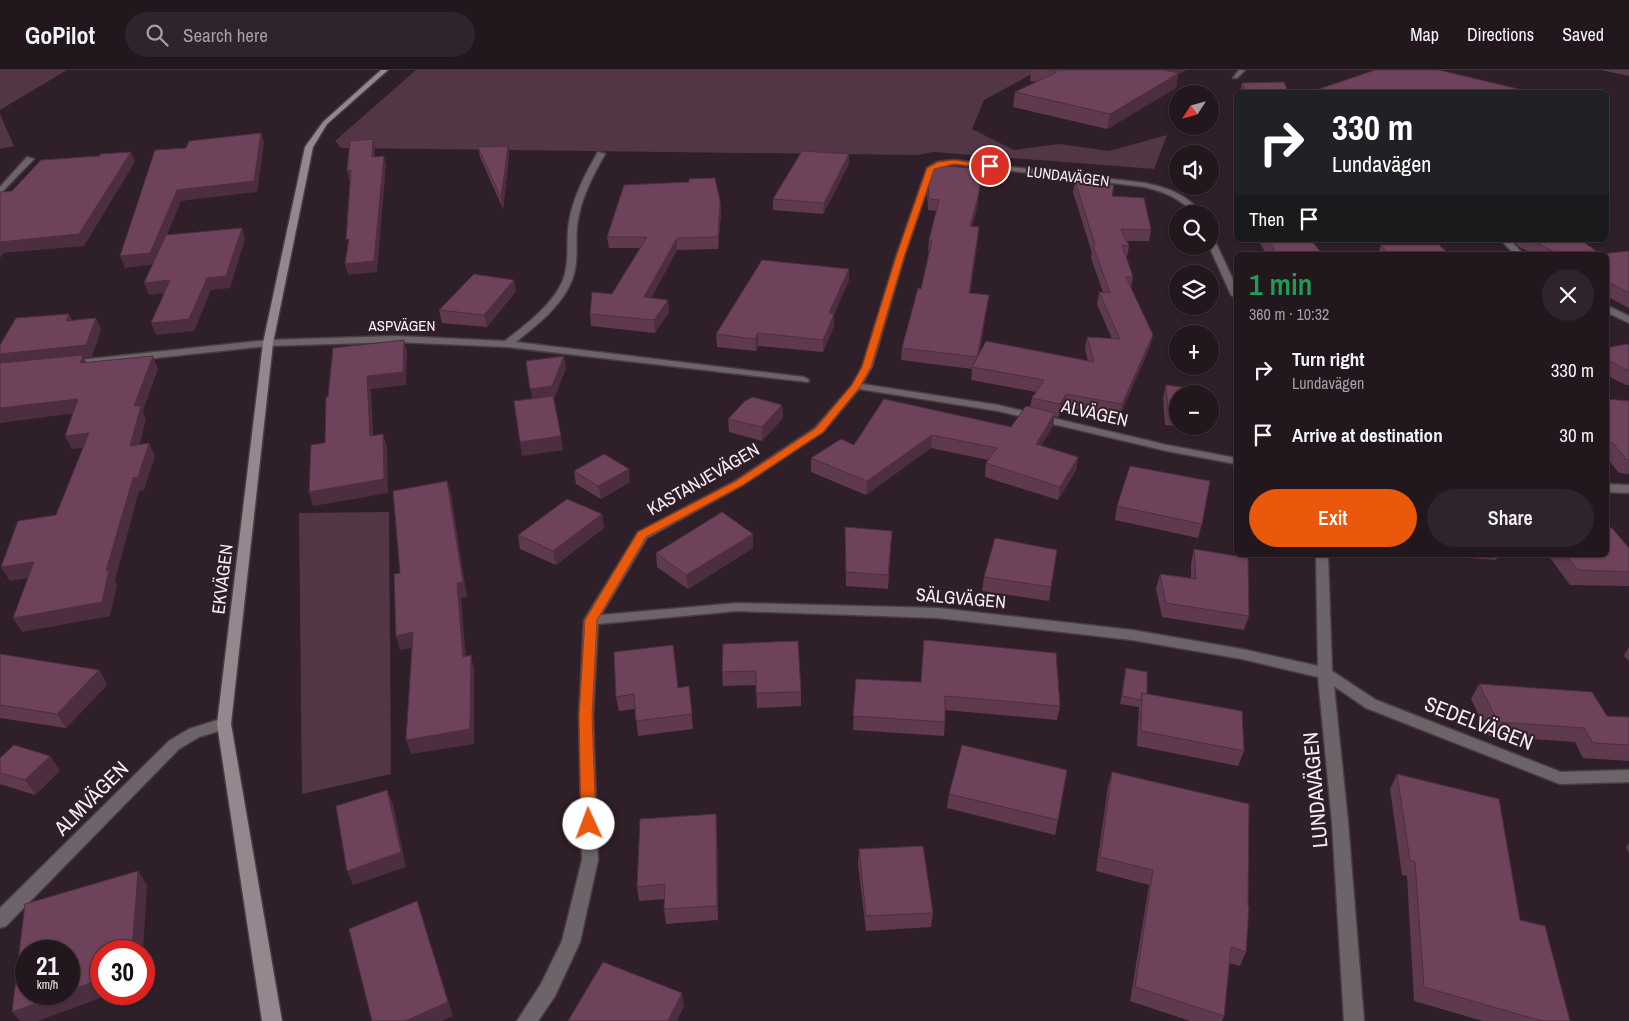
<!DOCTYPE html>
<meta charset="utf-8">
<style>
:root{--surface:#23171e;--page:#2f242b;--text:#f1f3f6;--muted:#a39fa4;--line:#40363c;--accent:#ea580c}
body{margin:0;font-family:"Archivo Narrow",sans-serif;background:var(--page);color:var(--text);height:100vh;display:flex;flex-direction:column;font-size:19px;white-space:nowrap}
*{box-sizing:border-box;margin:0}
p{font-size:16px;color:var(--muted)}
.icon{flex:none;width:28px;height:28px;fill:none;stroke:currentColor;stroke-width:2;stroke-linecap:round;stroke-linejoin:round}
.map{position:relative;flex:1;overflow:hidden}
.side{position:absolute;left:1234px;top:182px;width:375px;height:305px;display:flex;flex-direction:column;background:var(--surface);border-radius:8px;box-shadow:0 1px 4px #0004,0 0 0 1px var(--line)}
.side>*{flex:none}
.guide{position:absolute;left:1234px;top:20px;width:375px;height:152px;border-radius:8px;box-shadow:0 1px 4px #0004,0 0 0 1px var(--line);background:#202124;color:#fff;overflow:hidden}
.needle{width:32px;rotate:234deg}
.buttons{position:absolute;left:1169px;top:15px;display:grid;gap:10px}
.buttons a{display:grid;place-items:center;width:50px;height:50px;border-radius:50%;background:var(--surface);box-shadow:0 1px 4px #0004,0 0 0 1px var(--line);font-size:25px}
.speed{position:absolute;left:15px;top:870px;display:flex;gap:10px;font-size:25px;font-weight:700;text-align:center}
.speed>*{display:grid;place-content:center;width:65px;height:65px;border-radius:50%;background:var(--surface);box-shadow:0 1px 4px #0004,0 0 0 1px var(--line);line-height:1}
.speed small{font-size:12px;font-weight:400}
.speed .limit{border:8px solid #d22;background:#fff;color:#111}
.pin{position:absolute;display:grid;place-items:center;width:42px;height:42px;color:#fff;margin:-21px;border:2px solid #fff;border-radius:50%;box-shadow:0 1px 5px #0007}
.me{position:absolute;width:55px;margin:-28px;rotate:358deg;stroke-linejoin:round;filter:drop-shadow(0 0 4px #0008)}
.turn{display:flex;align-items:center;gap:18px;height:105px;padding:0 15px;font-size:22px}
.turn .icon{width:65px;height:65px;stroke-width:2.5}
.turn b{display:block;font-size:35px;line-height:42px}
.then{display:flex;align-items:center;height:48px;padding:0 15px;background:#0003;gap:10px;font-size:19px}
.round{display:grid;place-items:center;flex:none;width:52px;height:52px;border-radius:26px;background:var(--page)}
.head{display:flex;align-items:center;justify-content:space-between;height:85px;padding:0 15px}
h1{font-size:30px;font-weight:600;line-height:38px;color:#1e9e55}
.primary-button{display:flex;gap:10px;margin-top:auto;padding:10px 15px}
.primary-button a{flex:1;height:58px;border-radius:30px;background:var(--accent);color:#fff;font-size:20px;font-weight:600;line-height:58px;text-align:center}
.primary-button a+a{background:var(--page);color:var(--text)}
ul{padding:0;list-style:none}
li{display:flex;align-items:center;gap:15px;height:65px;padding:0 15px}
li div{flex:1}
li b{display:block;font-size:19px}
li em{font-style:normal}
header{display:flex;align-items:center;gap:30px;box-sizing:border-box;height:70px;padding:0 25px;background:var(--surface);border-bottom:1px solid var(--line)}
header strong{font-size:24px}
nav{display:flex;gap:28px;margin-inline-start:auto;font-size:18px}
.search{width:350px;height:45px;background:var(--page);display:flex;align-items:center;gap:12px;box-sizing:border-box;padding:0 18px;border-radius:28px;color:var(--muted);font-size:19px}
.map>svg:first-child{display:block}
.green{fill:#523645}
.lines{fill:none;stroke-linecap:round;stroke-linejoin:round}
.street-casing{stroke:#4b3c44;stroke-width:3}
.secondary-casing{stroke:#4b3c44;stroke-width:3}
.street{fill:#6c6468;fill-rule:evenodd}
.secondary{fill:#95878e;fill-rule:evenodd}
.wall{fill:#5f394e}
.shaded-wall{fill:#4d2e40}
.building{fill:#6e425b;stroke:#4d2e40}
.route{fill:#ea580c;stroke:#983908}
.labels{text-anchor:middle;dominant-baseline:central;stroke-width:4;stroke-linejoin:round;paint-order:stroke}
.far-street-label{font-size:15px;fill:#f9edf3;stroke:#2f1f28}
.street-label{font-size:18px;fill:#f9edf3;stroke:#2f1f28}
.near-street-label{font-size:21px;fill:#f9edf3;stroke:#2f1f28}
</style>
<header>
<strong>GoPilot</strong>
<div class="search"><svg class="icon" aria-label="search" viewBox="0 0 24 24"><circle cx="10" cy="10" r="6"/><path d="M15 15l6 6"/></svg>Search here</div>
<nav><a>Map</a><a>Directions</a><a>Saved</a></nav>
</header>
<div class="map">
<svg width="1629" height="951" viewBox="0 0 1629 951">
<rect width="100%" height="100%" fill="#2f1f28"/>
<path class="green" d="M0,0H67L0,40Z
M416,0H1039L984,30L972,59L1014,80L1059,74L1109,81L1167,65L1154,99L934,82L917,85L341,78L335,71Z
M0,44L14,76L0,79Z
M389,442L391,704L302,724L299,443Z"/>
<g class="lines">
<g class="street-casing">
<path id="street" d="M1239,0H1245L1237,8H1233Z
M598,82L605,84C592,107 580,130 577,156C575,174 579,192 572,210C562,236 537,255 516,272L804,307L809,310L808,312L507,277L397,272L268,276L70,297L65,294L70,291L268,270L397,266L505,271C526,254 552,236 563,210C569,195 567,177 568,161C570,133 584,106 598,82Z
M27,87L34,89L0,124V117Z
M954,90L1145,113C1168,118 1187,124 1202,144H1194C1181,128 1164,122 1145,117L954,94L934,99L904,187L872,297L862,314L998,335L1167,375L1236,388V394L1167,381L998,341L859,319L823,362L743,415L647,468L601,545L737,533L938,538L1132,560L1242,579L1318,596L1316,485H1328L1332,601L1376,630L1561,702L1629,700V712L1560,714L1366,638L1334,616L1348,752L1364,951H1344L1332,752L1318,607L1242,589L1132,570L938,548L737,541L598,554L593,646L598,790L580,872L555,926L538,951H517L541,914L562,871L582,790L579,646L584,550L638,462L735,411L815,358L852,315L862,297L896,187L927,98L937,92Z
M1210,167L1214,169L1236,216V228L1231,225L1209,176Z
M1501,170H1510L1524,185H1515Z
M1606,235L1629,246V253L1606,242Z
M1606,414L1629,415V423L1606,422Z
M224,648L229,650L231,654L229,658L199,667L179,679L6,856L0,858V838L169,671L189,659Z"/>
</g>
<g class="secondary-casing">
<path id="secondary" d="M381,0H388L327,54L313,77L273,273L231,654L282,951H262L217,654L263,273L305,77L323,52Z"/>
</g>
<use href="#street" class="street"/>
<use href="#secondary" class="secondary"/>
</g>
<path class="wall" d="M1031,0H1186L1178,4L1176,18L1107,59L1013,37L1015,22L1036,12L1030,11Z
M1601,0H1629V6Z
M1242,13L1288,22H1240Z
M508,76L509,86L503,139L480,87L478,77Z
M849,84V94L823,144L773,140V129Z
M983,99L976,142L972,156L978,168L970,223L987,237L979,285L1088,291L1085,279L1087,267L1112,269L1097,234L1099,222H1103L1091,188L1092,183L1073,122L1075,111L1112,126L1151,160L1149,171H1127L1129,176L1127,187H1126L1133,207L1131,217L1150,277L1119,347L1064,337L1058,347L1054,346L1053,356L1041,375L1078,387L1076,400L1058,430L985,407L986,393L988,390L931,378L866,425L811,402V388L854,375L884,329L1011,357L1030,337L1032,328L1036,322L971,310L972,299L901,290L902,278L921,219L929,181H928L929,170L937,141L928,140L927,124L928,114Z
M1236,118V135L1233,129Z
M720,131L721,142L718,179L677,180L651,228L668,230L669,242L655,263L591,256L590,244L612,224L640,178H609L607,167Z
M1258,170H1311L1323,185H1267Z
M1513,170H1581L1600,184L1629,181V238L1606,226V185H1534L1518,176Z
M1381,175L1450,185H1377Z
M849,199V210L834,244V256L823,282L759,276L756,281L717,277L716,264Z
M516,221L487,257L442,253L439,240Z
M1629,275V315H1626L1606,305V278Z
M1166,315L1210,321L1214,346L1211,359L1182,356H1210V324H1178V356L1165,355L1163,328Z
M1606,329L1629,331V404L1619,403L1606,387Z
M782,335L783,348L762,371L729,362L728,349Z
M574,401L630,412L601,429L576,414Z
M1117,436L1202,454L1198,468L1115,450Z
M602,444L604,458L556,495L520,479L518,465Z
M845,457L892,461L888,519L846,516Z
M753,464V478L688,519L657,497L656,483Z
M1629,478V516L1570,515L1548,485H1606Z
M1194,479L1249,546L1244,560L1162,547L1156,519L1160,504L1191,508V494Z
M1057,480L1049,531L982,521L984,507Z
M1441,485H1499L1496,490L1441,486Z
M723,574L801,622V636L757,638L756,615L723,616L722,602Z
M1629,577V591L1624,586Z
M0,584L99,600L107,615L66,658L0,648Z
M1126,598L1147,624L1244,681L1238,696L1137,676L1139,637L1120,634Z
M856,609L1060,636L1057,650L945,640V652L944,666L853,660Z
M1479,614L1607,646L1629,647V691L1583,688L1575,672L1489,666L1471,629Z
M689,616L693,659L638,666L635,639L619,641L616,627Z
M0,688L60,700L35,725L0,714Z
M1112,702L1246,882L1240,896L1229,893L1224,946L1222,951H1190L1130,931L1149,815L1096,801L1108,716Z
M1397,704L1520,850L1570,951H1483L1414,931L1407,806L1402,805L1390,719Z
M949,724L1058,750L1055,765L947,738Z
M716,744L717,759L718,850L666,854L664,839V829L639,831L637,817Z
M1629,773V784L1626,777Z
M859,779L933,843L931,857L866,861L858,794Z"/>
<path class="shaded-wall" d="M1164,0H1186L1178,4L1176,18L1107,59L1110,44Z
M261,63L264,73L257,122L181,131L155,194L125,198L120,186L177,120Z
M373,69L375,78L374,97L372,87Z
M508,76L509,86L503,139L501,128Z
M131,82L135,92L84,176L4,183L0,188V172Z
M849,84V94L823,144L824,133Z
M384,86L386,96L377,202L348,205L345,194Z
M983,99L976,142L969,167L970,156Z
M351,100L353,110H349L347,101Z
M720,131L721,142L718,179V167Z
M979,157L978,168L968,235L969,223Z
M242,158L245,169L230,218L211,220L194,261L156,265L151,253L207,208Z
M677,168V180L645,239L644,227Z
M849,199V210L829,256V243Z
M170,210L174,222L149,225L144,213Z
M514,210L516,221L487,257L484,245Z
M989,225L987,237L976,299L977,287Z
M668,230L669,242L655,263L654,250Z
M69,244L75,256L66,251Z
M834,244V256L823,282V270Z
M96,248L101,260L92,287L84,288L89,297L0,295V284Z
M758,263L759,276L756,281L755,269Z
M1153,265L1150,277L1119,347L1122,334Z
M404,270L407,282L406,315L371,319L374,379L370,366L367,306Z
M153,286L158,299L143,341L146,349L136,389L130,376L134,336Z
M564,286L566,299L554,329L533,332L530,319Z
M1066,324L1064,337L1058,347L1060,334Z
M78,329L84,342L0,353V338Z
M782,335L783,348L762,371V357Z
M1055,343L1053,356L1034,387L1036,374Z
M89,363L96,376L72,379L65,366Z
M383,364L387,377L388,423L313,436L309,422Z
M932,365L931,378L866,425L867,411Z
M561,366L563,380L522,386L520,372Z
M149,373L155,386L144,420L139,421L115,510L117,515L110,546L22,562L13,548L106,501L133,408Z
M1078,387L1076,400L1058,430L1060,417Z
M629,399L630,412L601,429L598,416Z
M447,411L451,424L467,527L461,528L467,601L463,587Z
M602,444L604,458L556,495L553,481Z
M753,464V478L688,519L686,505Z
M34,492L42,506L10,511L1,497Z
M413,562L417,577L400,580L396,566Z
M471,585L474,600V674L411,684L406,670Z
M99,600L107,615L66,658L57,644Z
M50,686L60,700L35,725L25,710Z
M387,720L393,734L406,797L353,815L347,801Z
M716,744L717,759L718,850L717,836Z
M138,801L147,815L143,881H132Z
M417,831L422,846L453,946L442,951H405Z
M101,909V924H111L38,951H20L12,942L62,924H69V921Z
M682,923L684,937L677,951H668Z"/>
<path class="building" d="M1049,0H1164L1179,3L1110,44L1015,22L1057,2Z
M1375,0H1439L1531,22H1310Z
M1284,12L1288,22H1246L1242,13Z
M261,63L254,111L177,120L150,183L120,186L155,80L186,78L189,71Z
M373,69L372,87L384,86L374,191L345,194L349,169L346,170L351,100L347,101L350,71Z
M508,76L501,128L478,77Z
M802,81L849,84L824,133L773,129Z
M131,82L79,164L0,172V122L12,121L41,90L99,86L101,84Z
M934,95L983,99L977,131L970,156L979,157L969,223L989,225L977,287L902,278L918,218L921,219L932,170H929L939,130L929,129L928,114Z
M715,108L720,131L718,167L677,168L644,227L668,230L654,250L590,244L592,222L612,224L647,167H607L624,115L689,112V109Z
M1075,111L1114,115L1112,126L1144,128L1151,160L1121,159L1129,176L1122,175L1133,207H1126L1153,265L1122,334L1066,324L1060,334L1032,328L1044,310L972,297L986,271L1094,292L1087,267L1120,269L1099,222L1110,223L1093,176L1095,175Z
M242,158L226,206L207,208L189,249L151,253L170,210L144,213L166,165Z
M1268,170H1311L1323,185H1277Z
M1532,170H1581L1600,184L1629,181V223L1606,211V185H1560Z
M1381,175H1439L1450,185H1389Z
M762,190L849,199L829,243L834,244L823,270L758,263L755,269L716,264Z
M474,204L514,210L484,245L439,240Z
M69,244L66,251L96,248L86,275L0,284V275L16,248Z
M404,270L403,302L367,306L370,366L383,364L384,409L309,422L311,375L325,373L326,327H328L333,278Z
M1627,274L1629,275V301L1606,289V278Z
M83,285L80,293L153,286L134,336H141L130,376L149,373L138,407L133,408L106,501L109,500L102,532L13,548L34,492L1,497L18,451L56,445L89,363L65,366L78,329L0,338V293Z
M564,286L552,316L530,319L526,291Z
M1166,315L1210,321L1214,346L1210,345V324H1178V342L1168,341Z
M553,326L561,366L520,372L514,331Z
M753,327L782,335L762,357L728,349L745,331Z
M884,329L1011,357L1026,336L1055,343L1036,374L1078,387L1060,417L986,393L997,378L932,365L867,411L811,388L841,369L854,375Z
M1606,329L1629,331V390L1626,389L1613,373H1606Z
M604,384L629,399L598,416L574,401Z
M1130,396L1210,411L1202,454L1117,436Z
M447,411L463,512L457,513L463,587L471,585L470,659L406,670L413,562L396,566L394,504L400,503L393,421Z
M567,429L602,444L553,481L518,465Z
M722,442L753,464L686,505L656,483Z
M845,457L892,461L888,505L846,502Z
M1606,457L1612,458L1629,478V502L1578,500L1566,485H1606Z
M995,468L1057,480L1051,517L984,507Z
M1194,479L1248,488L1249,546L1166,533L1160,504L1196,509Z
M924,570L1056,583L1060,636L945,626V652L853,646L856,609L921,612Z
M798,571L801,622L756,623V601L722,602L723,574Z
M673,575L678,618L689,616L692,644L636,651L634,624L616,627L614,582Z
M0,584L99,600L57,644L0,635Z
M1126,598L1147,602V624L1142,623L1141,630L1122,626Z
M1479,614L1592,622L1607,646L1629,647V675L1593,673L1584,658L1498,652Z
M1142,623L1242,641L1244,681L1141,661Z
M14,675L50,686L25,710L0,703V688Z
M962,675L1067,700L1058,750L949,724Z
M1112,702L1249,734L1248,836H1249L1246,882L1231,877L1224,946L1135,917L1153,800L1100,787Z
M1397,704L1499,729L1520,850L1545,856L1570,951H1542L1424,917L1415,792L1410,790Z
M387,720L401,782L347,801L336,736Z
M716,744L717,836L664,839L665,814L637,817L640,749Z
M923,776L933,843L866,846L859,779Z
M138,801L132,881H101V909L69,921V881H26V924H62L12,942L25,834Z
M417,831L448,932L405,951H372L349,859Z
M603,892L682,923L668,951H568Z"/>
<path class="route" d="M954,90L994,96L990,98L954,94L934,99L904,187L871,297L859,318L823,362L743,415L646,467L597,550L592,646L596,754L594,758L589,760L583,758L581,754L579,646L585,550L638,462L736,411L816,358L852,315L862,297L896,187L927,98L938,92Z"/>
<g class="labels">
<g class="far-street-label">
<text transform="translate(1068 106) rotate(7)">LUNDAVÄGEN</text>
<text x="402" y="255">ASPVÄGEN</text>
</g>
<g class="street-label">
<text transform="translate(1095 343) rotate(13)">ALVÄGEN</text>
<text transform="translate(703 409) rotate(-30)">KASTANJEVÄGEN</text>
<text transform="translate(222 509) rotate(-83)">EKVÄGEN</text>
<text transform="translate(961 528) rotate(5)">SÄLGVÄGEN</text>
</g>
<g class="near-street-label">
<text transform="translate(1479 653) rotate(21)">SEDELVÄGEN</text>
<text transform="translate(1315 720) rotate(-95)">LUNDAVÄGEN</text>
<text transform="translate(91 728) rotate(-45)">ALMVÄGEN</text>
</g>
</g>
</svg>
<div class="buttons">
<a><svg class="needle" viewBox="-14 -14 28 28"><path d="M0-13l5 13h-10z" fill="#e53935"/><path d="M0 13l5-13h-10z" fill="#a39fa4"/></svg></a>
<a><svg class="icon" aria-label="sound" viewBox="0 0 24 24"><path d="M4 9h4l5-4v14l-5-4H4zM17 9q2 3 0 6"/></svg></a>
<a><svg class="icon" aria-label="search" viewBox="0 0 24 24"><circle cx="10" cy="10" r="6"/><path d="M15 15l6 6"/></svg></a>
<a><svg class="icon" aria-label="layers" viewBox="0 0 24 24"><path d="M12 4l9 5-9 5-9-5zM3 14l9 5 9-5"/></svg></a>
<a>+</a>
<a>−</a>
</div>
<div class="speed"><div>21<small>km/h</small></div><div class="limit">30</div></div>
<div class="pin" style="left:990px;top:96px;background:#d93025"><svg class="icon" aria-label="arrive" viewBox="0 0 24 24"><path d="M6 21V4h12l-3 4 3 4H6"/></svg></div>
<svg class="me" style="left:589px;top:754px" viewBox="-20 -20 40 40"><circle r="19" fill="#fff"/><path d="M0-13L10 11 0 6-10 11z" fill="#ea580c"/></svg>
<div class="guide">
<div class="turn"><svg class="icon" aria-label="right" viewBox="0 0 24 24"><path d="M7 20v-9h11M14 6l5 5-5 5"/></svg><div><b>330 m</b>Lundavägen</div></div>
<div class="then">Then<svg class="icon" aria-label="arrive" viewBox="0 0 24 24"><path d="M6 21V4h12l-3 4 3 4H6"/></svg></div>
</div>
<section class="side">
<div class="head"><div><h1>1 min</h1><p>360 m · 10:32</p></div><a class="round"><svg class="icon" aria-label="close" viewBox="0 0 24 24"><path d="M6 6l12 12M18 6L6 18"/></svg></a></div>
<ul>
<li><svg class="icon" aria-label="right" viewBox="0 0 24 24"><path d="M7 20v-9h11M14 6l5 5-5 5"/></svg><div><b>Turn right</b><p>Lundavägen</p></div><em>330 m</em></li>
<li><svg class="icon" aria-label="arrive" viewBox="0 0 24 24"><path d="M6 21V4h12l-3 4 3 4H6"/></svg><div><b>Arrive at destination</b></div><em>30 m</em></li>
</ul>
<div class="primary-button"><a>Exit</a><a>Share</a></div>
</section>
</div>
